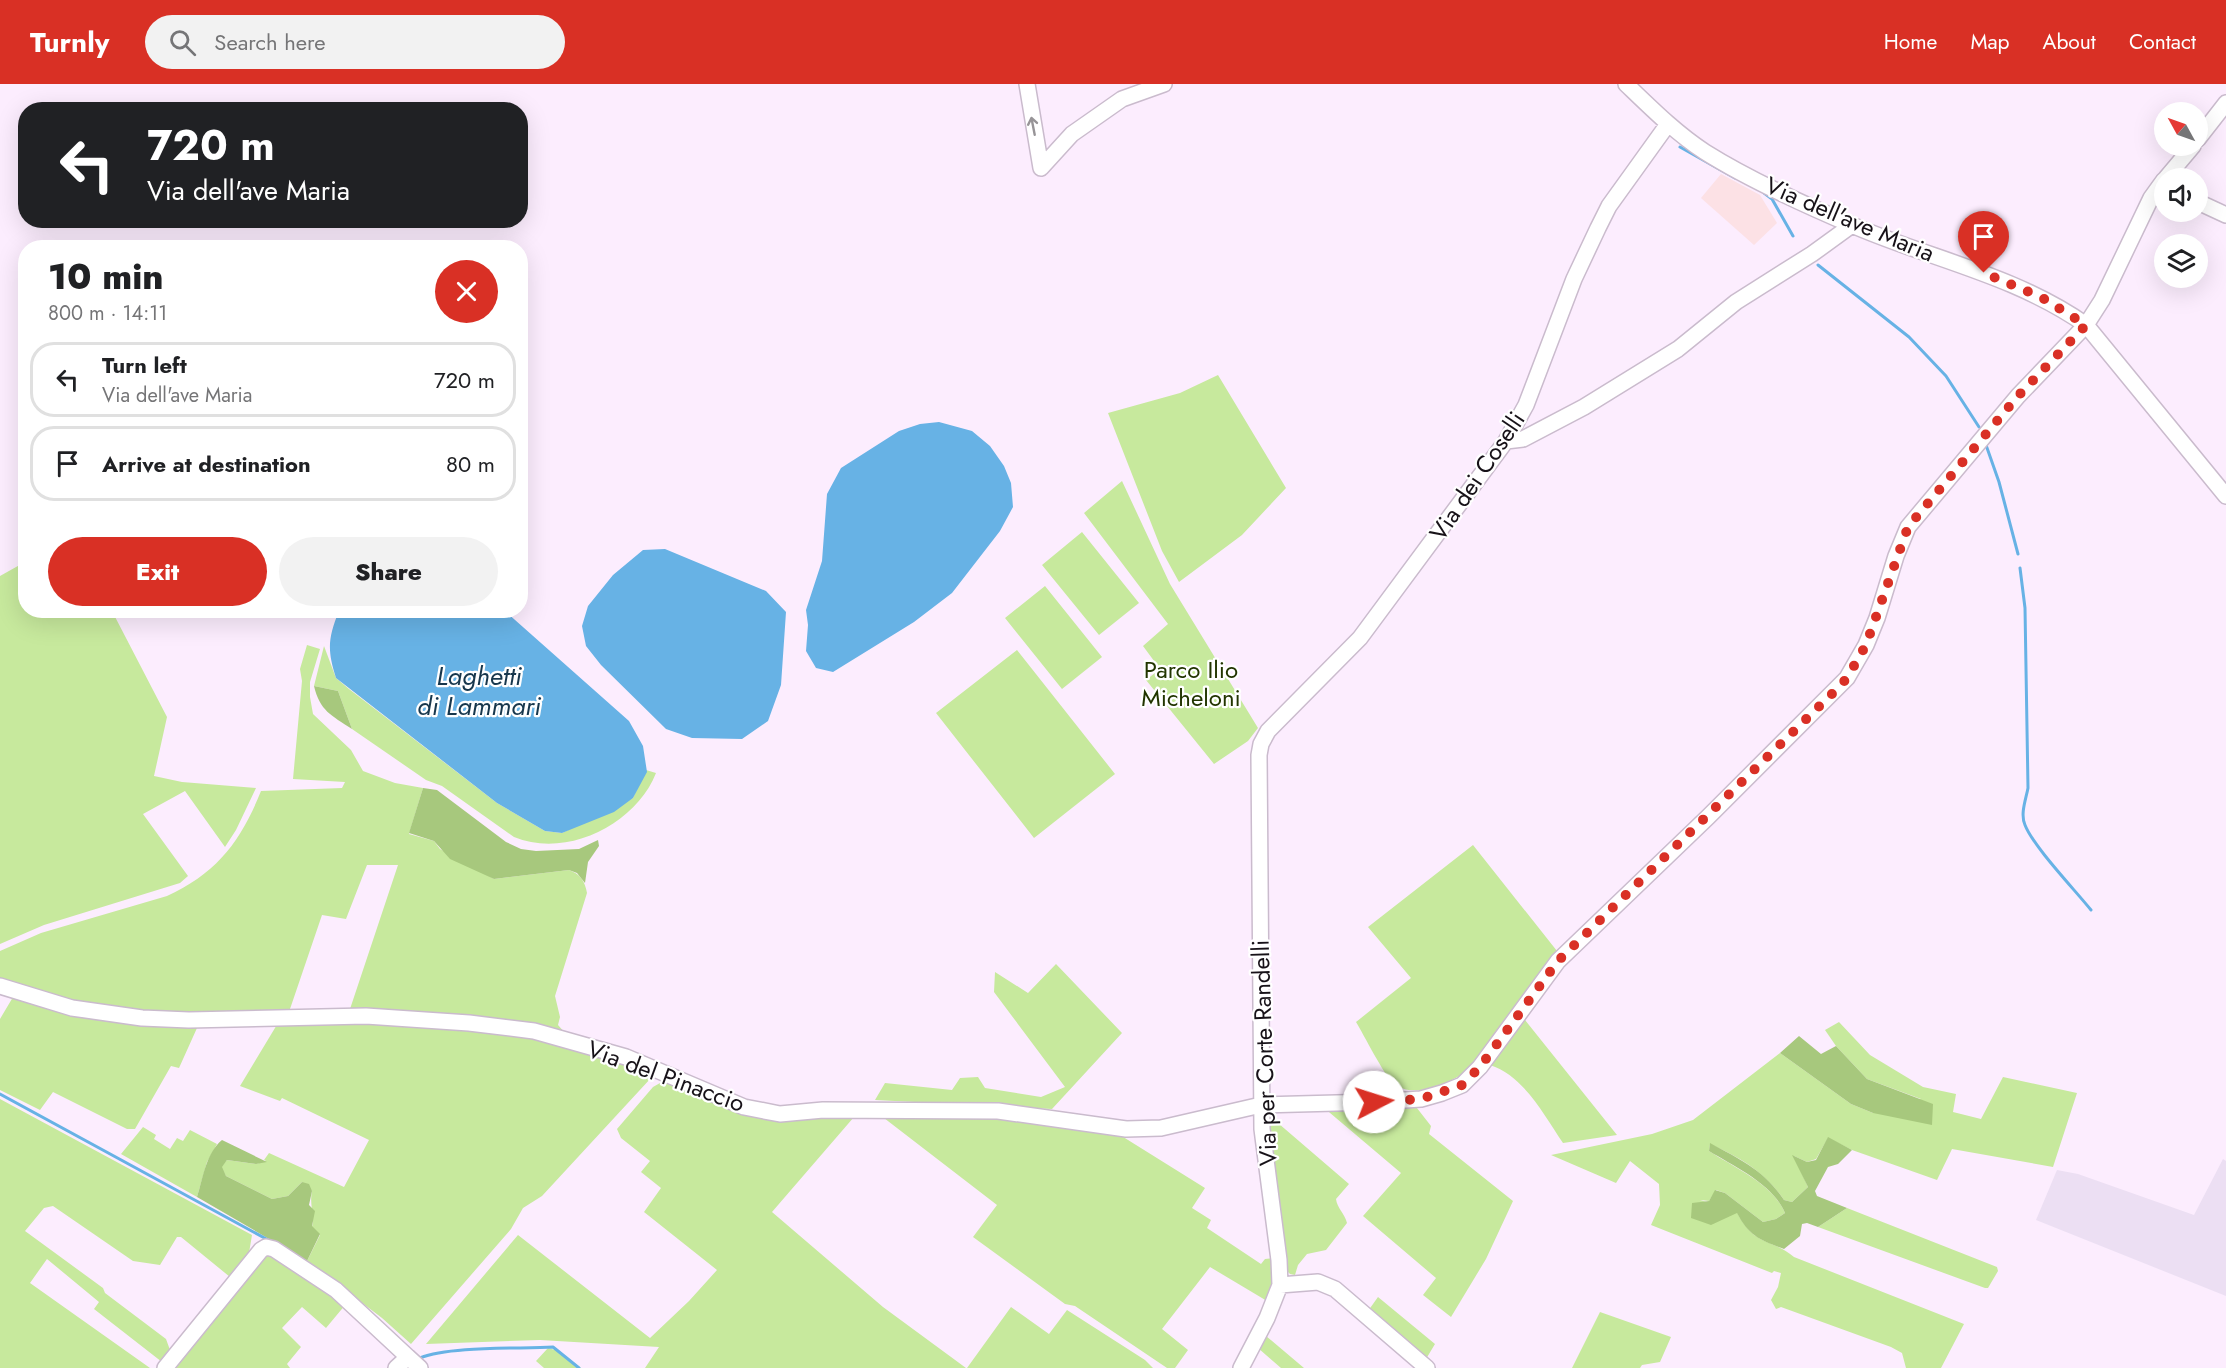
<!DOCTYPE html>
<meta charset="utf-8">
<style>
:root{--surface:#fff;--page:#f2f2f2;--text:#202124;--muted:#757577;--line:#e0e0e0;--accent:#d93025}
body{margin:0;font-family:Jost,sans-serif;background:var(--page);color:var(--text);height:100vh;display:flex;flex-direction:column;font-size:22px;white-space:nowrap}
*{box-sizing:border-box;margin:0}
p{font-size:20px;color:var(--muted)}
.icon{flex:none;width:33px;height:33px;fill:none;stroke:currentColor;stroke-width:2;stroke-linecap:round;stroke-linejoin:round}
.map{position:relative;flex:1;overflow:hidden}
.side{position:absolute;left:18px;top:156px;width:510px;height:378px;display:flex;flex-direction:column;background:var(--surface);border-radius:24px;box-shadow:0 6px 24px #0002}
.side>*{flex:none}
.guide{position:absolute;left:18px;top:18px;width:510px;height:126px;border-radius:24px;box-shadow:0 6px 24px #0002;background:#202124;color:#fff;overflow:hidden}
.needle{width:39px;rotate:310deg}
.fabs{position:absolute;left:2154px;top:18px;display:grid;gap:12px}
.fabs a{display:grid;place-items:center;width:54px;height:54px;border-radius:50%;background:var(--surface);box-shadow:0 6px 24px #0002;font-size:30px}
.pin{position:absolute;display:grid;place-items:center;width:51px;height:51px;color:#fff;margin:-62px -26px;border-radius:50% 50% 50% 0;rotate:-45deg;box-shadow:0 0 6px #0007}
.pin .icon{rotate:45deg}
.me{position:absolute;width:66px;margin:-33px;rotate:85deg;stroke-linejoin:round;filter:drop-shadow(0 0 4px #0008)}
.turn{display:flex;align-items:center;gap:21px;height:126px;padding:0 30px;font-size:27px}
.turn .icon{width:78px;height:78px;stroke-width:2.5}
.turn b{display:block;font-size:42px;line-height:51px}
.round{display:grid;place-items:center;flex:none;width:63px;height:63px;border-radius:32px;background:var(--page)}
.headline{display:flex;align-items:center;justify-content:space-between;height:102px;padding:0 30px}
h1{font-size:36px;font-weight:800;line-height:45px}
.primary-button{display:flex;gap:12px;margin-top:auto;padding:12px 30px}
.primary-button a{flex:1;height:69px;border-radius:36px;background:var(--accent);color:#fff;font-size:24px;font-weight:800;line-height:69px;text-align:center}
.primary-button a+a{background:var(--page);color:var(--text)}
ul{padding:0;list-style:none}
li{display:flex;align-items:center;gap:18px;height:75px;margin:0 12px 9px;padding:0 18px;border:3px solid var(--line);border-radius:24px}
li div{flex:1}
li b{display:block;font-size:22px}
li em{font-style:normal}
header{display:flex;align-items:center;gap:36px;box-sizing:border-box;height:84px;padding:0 30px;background:var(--accent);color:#fff}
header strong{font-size:28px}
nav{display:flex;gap:33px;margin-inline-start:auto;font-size:21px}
.search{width:420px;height:54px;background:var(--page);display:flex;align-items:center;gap:15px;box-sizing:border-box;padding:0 21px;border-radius:33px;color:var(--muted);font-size:22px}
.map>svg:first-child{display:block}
.commercial{fill:#fce1e5}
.industrial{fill:#ecdff3}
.green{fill:#c7e99d}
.forest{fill:#a7c87d}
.water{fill:#67b2e5}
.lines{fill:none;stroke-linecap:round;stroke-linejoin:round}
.stream{stroke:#67b2e5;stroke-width:3}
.minor-casing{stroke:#cabbcd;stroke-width:18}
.minor{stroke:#fff;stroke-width:15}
.oneway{stroke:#979497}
.route{stroke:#d93025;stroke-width:10;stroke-dasharray:0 18}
.labels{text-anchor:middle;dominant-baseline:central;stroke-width:4.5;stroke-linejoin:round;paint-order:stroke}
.street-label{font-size:24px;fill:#171218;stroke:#fff}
.park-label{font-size:24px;fill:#223500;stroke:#fff}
.water-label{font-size:26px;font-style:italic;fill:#17374d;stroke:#fff}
</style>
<header>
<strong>Turnly</strong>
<div class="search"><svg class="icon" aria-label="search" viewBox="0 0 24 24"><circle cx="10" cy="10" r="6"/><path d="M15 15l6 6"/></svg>Search here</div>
<nav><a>Home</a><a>Map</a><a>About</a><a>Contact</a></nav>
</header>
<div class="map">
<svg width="2226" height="1284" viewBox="0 0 2226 1284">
<rect width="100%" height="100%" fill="#fcedfe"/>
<path class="commercial" d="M1721,90L1760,111L1777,139L1754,161L1701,114Z"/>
<path class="industrial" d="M2223,1075L2226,1077V1212L2036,1136L2057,1086L2078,1090L2194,1131Z"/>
<path class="green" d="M1218,291L1286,404L1242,451L1179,498L1162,467L1108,329L1180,309Z
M1122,397L1170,500L1258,644L1248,657L1214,680L1146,596L1160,585L1143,562L1168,540L1084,429Z
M1082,448L1139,519L1099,551L1042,481Z
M25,478L26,526L112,527L167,633L154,692L182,698L256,704L236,746L225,763L185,707L143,730L188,792L180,799L44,841L0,860V492Z
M1045,502L1102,573L1062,605L1005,534Z
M307,561L320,565L310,598V613L313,630L351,666L363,687L395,699L423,704L409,750L434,757L440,765L494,795L569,786C580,790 585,797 587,809L555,912L560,933L558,941L565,949L350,925L398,781H367L346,835L322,831L290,925L203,931L143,928L82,920L0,899V867L41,849L167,812C217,789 241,757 261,707L342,704L345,698L293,695L302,597L300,585Z
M324,562L336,594L349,605L497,719L545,747L562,749L633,714L646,686L656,689C636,740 567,775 514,753L442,702L426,696L352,645L338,607L314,602Z
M1017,566L1115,690L1034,754L936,629Z
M1473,761L1557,867L1471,983C1455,998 1413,1017 1393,999C1384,991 1364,951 1356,938L1411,894L1368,843Z
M1056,880L1122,949L1052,1025L875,1016L885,999L952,1006L960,994L978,993L985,1004L1041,1013L1065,1003L994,908L995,888L1028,909Z
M16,908L194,940L197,944L179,984L171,982L135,1045H127L53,1008L40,1026L0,1006V935Z
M281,934L526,949L647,988L651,994L542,1112L523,1124L511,1145L411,1260L382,1234L307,1177L320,1151L312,1143C315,1131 309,1121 312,1107L302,1098L288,1112L272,1115L226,1092L221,1083L227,1076L256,1080L266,1077L264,1076L269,1069L344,1103L369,1056L282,1014L280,1017L240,1002Z
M1525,936L1617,1051L1563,1059C1544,1031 1524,992 1490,981Z
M1839,938L1870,971L1923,1003L1956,1010L1953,1028L1981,1035L2003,993L2077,1009L2053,1083L1952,1065L1937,1096L1852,1066L1828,1054L1816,1075L1807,1078L1794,1072L1808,1103L1792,1118L1784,1116C1766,1089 1740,1073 1710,1060L1709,1067C1735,1084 1773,1100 1785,1129L1776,1135L1763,1138L1725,1109L1716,1106L1709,1117L1700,1116L1737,1128C1754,1163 1770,1153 1794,1173L1964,1240L1941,1284H1906L1902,1269L1891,1263L1781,1223L1776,1225L1771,1216L1778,1203L1781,1189L1774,1187L1772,1189L1651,1141L1660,1121L1659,1100L1630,1077L1616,1099L1551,1071L1652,1050L1693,1036L1780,969L1851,1020L1873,1029L1921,1015L1867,995L1836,962L1825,946Z
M660,999L670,1000L737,1024L854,1033L772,1128L883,1223L966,1284H645L659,1263L540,1256L426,1260L518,1151L650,1254L689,1217L717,1186L644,1128L661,1104L641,1088L650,1077L621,1054L617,1045L653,1003Z
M0,1015L252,1151L249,1169L230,1193L181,1153H177L160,1181L133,1177L53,1122L44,1124L25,1147L103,1204L105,1209L166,1255L170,1266L162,1278L94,1225L99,1218L47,1175L30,1199L150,1284H0Z
M1413,1019L1431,1042L1429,1050L1513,1117L1486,1175L1451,1233L1423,1211L1436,1194L1363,1132L1401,1089L1323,1023Z
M871,1024L1003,1028L1112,1046L1205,1104L1192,1124L1211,1136L1207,1144L1261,1180L1265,1175L1273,1174L1271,1212L1267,1217L1210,1183L1162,1245L1188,1266L1175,1284H1167L1075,1222L1065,1220L973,1153L997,1121Z
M1271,1033L1349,1100L1336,1115C1337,1124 1345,1130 1347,1139L1326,1166L1307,1170L1298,1181L1295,1191L1290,1190L1285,1185L1267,1044Z
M143,1043L156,1051L154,1055L170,1065L177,1054L183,1057L190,1046L217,1060L207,1078L197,1113L121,1070Z
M1847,1124L1997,1183L1998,1187L1988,1204H1985L1818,1143Z
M269,1167L346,1220L326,1244L302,1223L282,1244L301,1263L287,1280L290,1284H168Z
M1378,1213L1435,1260L1426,1275L1368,1227Z
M1011,1223L1049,1250L1067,1226L1145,1276L1153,1284H967Z
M1600,1228L1671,1253L1660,1278L1642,1281L1640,1284H1572Z
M1266,1252L1304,1284H1281L1258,1264Z
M548,1264L559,1267L581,1284H544L536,1277Z"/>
<path class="forest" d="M314,602L338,607L352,645C331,631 320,627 314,602Z
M423,704L437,706L506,758L521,765L536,767L579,765L598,756L599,762L588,778L585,799L577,789L569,786L494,795L450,775L434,757L409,749Z
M1799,952L1821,970L1836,962L1867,995L1933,1020L1932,1041L1873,1029L1851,1020L1780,969Z
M1828,1053L1852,1066L1838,1080L1828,1083L1815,1107L1817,1112L1847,1124L1818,1143L1807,1139L1802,1140L1800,1152L1784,1165C1760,1156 1749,1152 1737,1129L1711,1141L1691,1134L1692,1119L1709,1117L1715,1106L1725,1109L1763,1138L1776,1135L1785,1129C1773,1100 1735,1083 1709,1067L1710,1059C1741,1076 1764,1086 1784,1116L1792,1118L1808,1103L1792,1071L1807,1078L1816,1076Z
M222,1056L267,1078L256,1080L227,1076L222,1083L226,1092L272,1115L288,1112L302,1098L309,1100L312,1107L309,1121L315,1127L312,1142L320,1150L307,1177L197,1113C203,1094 206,1069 222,1056Z"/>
<path class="water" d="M939,338L972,347L990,362L1004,382L1011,399L1013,423L1000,447L952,509L914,538L833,588L816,584L806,567L808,541L806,526L822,477L827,410L841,384L899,347L920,340Z
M665,465L766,507L786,528L781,601L768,637L742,655L692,654L666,645L601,581L586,562L582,542L588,522L613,491L643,466Z
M339,527H505L629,637L643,662L647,688L633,714L614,728L562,749L545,747L497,719L336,594C327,566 328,554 339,527Z"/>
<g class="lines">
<path class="stream" d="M1680,63L1735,94
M1764,109L1772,115L1793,152
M1818,181L1909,253L1946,292L1979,343
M1986,361L1999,398L2018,470
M2020,484L2025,524L2028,704C2026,715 2020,730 2025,741C2033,762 2075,806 2091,826
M0,1010L270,1157
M420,1274C450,1262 518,1265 553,1263L579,1284"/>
<g class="minor-casing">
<path id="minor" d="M1027,0L1041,84
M1626,0C1651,24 1676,49 1705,68C1748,95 1805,121 1852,141C1930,175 2015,191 2086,241L2226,412
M2198,55L2226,19
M1041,84L1072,50L1122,15L1164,0
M2166,94L2193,62
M2198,118L2226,131
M1506,357L1523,355L1584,323L1678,265L1736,218L1812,170L1852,141
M0,902L72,924L142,934L189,936L366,932L469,939L534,947L626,973L744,1023L780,1030L823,1026L998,1027L1126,1045L1161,1044L1261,1021L1374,1018L1421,1015L1442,1009L1462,1001L1480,983L1558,877L1708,733L1847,594L1866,561L1877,534L1896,472L1908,443L2018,312L2086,241L2102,216L2151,114L2164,96
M1280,1201L1318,1198L1335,1205L1427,1284
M165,1284L261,1166L266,1163L274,1165L336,1206L408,1273
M396,1284L408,1273L420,1284
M1241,1284L1267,1234L1280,1201L1279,1176L1262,1045L1259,671L1261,660L1268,647L1360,554L1506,357L1526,321L1574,195L1598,144L1609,122L1668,40"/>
</g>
<use href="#minor" class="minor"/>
</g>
<defs><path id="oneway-shaft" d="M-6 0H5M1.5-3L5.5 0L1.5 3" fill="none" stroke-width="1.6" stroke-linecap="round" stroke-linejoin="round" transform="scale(1.5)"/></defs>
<use class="oneway" href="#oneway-shaft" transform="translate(1033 42) rotate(-101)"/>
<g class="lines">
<path class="route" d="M1374,1018L1421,1015L1462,1001L1480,983L1558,877L1837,605L1847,594L1866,561L1908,443L2018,312L2086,241L2041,213L1984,189"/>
</g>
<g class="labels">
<g class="street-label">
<text transform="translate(1850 135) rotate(23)">Via dell'ave Maria</text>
<text transform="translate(1477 392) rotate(-56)">Via dei Coselli</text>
<text transform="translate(1264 969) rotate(-92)">Via per Corte Randelli</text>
<text transform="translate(666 992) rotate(20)">Via del Pinaccio</text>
</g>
<g class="park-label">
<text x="1191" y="585">Parco Ilio<tspan x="1191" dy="28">Micheloni</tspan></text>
</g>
<g class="water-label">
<text x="479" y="592">Laghetti<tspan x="479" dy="30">di Lammari</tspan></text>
</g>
</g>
</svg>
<div class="fabs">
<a><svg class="needle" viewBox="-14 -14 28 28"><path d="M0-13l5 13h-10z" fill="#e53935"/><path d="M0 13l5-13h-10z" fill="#757577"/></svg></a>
<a><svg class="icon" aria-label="sound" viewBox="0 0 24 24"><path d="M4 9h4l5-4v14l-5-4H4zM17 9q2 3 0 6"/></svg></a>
<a><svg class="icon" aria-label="layers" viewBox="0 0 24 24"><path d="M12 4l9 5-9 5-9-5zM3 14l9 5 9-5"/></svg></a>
</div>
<div class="pin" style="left:1984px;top:189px;background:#d93025"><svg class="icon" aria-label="arrive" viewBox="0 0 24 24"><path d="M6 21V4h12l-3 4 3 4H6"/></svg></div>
<svg class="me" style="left:1374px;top:1018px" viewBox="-20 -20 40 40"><circle r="19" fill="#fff"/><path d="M0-13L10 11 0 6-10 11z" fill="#d93025"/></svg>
<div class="guide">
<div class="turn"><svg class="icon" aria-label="left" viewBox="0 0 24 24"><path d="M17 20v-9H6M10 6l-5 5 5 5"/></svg><div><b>720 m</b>Via dell'ave Maria</div></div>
</div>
<section class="side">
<div class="headline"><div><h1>10 min</h1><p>800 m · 14:11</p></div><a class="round" style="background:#d93025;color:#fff"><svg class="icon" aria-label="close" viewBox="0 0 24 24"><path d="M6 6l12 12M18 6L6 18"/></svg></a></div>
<ul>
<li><svg class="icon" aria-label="left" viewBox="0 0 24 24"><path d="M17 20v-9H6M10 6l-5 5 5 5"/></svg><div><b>Turn left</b><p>Via dell'ave Maria</p></div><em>720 m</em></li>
<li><svg class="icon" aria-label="arrive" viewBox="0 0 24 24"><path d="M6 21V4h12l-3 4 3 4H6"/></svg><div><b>Arrive at destination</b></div><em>80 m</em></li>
</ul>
<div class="primary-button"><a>Exit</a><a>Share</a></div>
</section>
</div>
